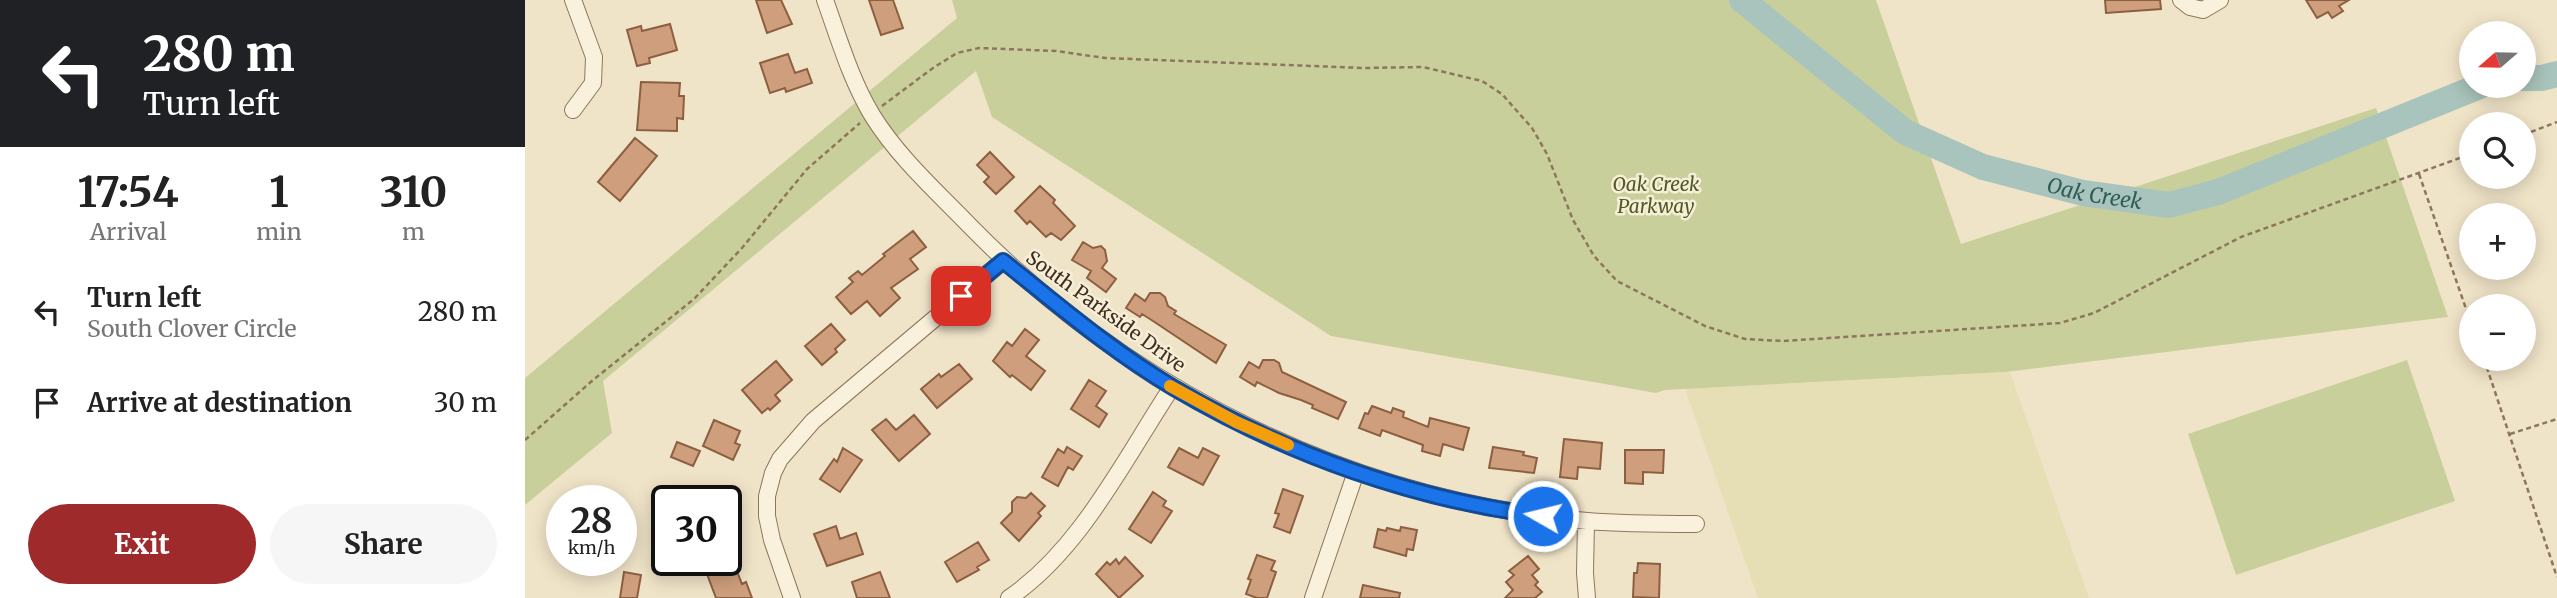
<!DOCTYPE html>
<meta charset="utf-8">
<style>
:root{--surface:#fff;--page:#f6f6f6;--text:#222;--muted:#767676;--accent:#9e2a2b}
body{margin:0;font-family:Merriweather,serif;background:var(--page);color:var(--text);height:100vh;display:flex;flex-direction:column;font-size:26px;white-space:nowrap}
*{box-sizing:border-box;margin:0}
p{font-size:23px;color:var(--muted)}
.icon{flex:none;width:38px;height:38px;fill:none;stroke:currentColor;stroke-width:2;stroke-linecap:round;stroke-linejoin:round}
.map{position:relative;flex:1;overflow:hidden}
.panel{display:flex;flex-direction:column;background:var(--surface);width:525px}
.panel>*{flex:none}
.guide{background:#202124;color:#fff;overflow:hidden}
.needle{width:46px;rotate:250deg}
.controls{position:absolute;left:1934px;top:21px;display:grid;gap:14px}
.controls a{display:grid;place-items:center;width:77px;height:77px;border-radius:50%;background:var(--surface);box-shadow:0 4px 18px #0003;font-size:35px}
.speed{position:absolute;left:21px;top:485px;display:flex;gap:14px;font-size:35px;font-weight:700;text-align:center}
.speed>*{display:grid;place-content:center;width:91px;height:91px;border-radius:50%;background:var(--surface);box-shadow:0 4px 18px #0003;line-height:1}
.speed small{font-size:18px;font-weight:400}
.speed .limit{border:4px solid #111;border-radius:10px;background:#fff;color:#111}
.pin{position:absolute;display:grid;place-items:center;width:60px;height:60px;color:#fff;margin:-30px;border-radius:14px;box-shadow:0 4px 10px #0006}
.me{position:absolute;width:77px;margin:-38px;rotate:278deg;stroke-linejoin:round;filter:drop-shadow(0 0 5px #0008)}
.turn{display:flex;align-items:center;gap:24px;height:147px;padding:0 28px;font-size:32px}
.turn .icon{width:91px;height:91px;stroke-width:2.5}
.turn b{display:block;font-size:49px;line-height:60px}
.eta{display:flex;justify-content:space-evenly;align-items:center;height:119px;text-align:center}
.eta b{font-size:42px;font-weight:700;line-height:49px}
.action{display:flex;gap:14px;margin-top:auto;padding:14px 28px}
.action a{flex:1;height:80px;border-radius:42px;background:var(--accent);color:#fff;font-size:28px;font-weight:700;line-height:80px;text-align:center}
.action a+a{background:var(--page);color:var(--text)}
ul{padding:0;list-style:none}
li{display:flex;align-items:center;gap:21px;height:91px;padding:0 28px}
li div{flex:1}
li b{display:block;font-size:26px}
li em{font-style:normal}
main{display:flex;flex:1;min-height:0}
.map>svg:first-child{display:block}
.farmland{fill:#e6deb5}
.green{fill:#c9cf9b}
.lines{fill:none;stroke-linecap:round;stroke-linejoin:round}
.river{stroke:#a9c4bc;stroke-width:26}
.building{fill:#cf9f7d;stroke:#8d5f41;stroke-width:2}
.minor-casing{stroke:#8d765c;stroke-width:18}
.path{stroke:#8d765c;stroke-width:2.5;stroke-dasharray:5 3.5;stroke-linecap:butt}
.minor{stroke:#faf1dc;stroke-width:16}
.route-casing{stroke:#114b97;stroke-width:18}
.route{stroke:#1a73e8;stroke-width:12}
.slow{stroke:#f59e0b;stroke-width:12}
.labels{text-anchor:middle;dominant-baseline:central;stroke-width:5;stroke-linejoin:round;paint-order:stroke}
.park-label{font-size:19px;font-style:italic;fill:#4d5a26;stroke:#f7eed8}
.street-label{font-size:19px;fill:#3d2e20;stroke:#f7eed8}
.water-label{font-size:21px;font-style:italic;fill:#2f5d5a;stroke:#f7eed8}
</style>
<main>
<section class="panel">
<div class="guide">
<div class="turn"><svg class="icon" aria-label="left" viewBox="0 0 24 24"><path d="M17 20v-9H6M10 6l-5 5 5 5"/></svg><div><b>280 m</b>Turn left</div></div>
</div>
<div class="eta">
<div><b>17:54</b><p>Arrival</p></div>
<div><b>1</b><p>min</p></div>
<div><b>310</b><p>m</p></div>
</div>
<ul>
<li><svg class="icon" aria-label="left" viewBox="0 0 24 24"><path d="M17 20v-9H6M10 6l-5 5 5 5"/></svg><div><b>Turn left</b><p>South Clover Circle</p></div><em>280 m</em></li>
<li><svg class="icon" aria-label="arrive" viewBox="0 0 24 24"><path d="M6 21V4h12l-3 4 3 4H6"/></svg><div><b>Arrive at destination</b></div><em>30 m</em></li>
</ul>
<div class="action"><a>Exit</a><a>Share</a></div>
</section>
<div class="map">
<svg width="2032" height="598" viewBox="0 0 2032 598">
<rect width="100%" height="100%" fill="#f0e4c8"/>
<path class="farmland" d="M1485,372L1564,598H1233L1160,389Z"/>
<path class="green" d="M427,0H1351L1436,244L1851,108L1923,317L1480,372L1140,390L1131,393L806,336L467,117L451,71L78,381L87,433L0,505V378L432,18Z
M1882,360L1930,501L1711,575L1663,434Z"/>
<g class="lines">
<g class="river">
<path id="s1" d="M1217,0L1380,132L1458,167L1558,193L1644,205L1693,192L1955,86"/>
<path d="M1998,78H2017L2032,74"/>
</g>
</g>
<path class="building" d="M231,0H256L267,24L242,33Z
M344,0H368L378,28L356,35Z
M1580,0H1635L1636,9L1581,13Z
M1781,0H1824L1814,6L1818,11L1807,18L1803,12L1792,18Z
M145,24L152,50L124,58L125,63L112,66L102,30L116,26L117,31Z
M263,54L270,73L282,69L287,83L261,92L260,88L245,93L235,63Z
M116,82L155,83L154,96H159L158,119L152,118V131L112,130Z
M110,138L132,156L95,201L73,182Z
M465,152L489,177L471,194L459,182L464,177L452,165Z
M515,186L530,200L528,203L550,226L536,240L526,233L521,237L505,221L502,224L490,211Z
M388,231L401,247L385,259L393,269L366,288L375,298L355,316L342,301L326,314L311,297L328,282L324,278L333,271L337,275L360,256L358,254Z
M558,242L568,248L576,246L580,250L582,261L577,268L591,279L581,292L562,278L566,271L547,260Z
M625,293H635L640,297L643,306L651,311L649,314L701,345L691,363L628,321L617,314L615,317L601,308L610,294L620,301Z
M306,324L320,340L310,349L312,352L297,365L280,346Z
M500,329L514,340L501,356L520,371L506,390L487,375L485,377L468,361L482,342L487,346Z
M738,360H749L754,363L757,372L821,402L813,419L787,408L788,405L776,400L754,393L732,382L730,386L715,377L724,362L734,368Z
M251,361L267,380L250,395L255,401L245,410L243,408L237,413L217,390Z
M434,364L447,379L412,408L396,389L414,374L416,377Z
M564,380L581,391L571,406L582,414L574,427L546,409Z
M847,406L866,413L868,408L879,412L878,417L903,427L905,418L944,428L938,450L918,444L915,456L897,451L898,445L857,430L855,436L834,428L840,413L843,414Z
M389,415L405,434L374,461L347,430L361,419L371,430Z
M189,420L215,431L210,443L215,445L208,460L178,446Z
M1039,439L1077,443L1075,469L1053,467L1052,479L1035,477Z
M152,442L175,451L168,466L146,457Z
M542,447L557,456L548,470L543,467L533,486L517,477L533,449L539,453Z
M968,447L999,452L998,455L1012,458L1009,473L964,468Z
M318,448L337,460L315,492L295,479L309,459L312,462Z
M654,448L673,458L678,448L694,456L678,485L643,467Z
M1100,450H1139L1138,473L1118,472V484L1100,483Z
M758,489L778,496L765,533L749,527L754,514L750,513Z
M628,492L641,501L638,506L647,511L626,543L604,529Z
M506,493L520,506L513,513L516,516L494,541L476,523L487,512V502L492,497L501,498Z
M311,526L315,539L331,533L338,554L302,566L289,534Z
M876,527L892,530L888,550L882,549L881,556L849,547L853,529L861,531L862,528L875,531Z
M453,542L464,560L452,567L454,570L432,582L420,562Z
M732,555L750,561L746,570L751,572L742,598H732L721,594L726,580L723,579Z
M206,556L217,584L221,582L227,598H191L179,566L201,560V558Z
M1003,556L1014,569L1007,575L1013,582L1010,585L1017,592L1010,598H980L988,590L981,582L989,575L984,571Z
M600,557L618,576L594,598L571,574L582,562L585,565L591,559L594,564Z
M1113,563L1135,564L1134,598L1108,597L1109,573H1112Z
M99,572L116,575L112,598H95Z
M355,572L365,598H332L327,582Z
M838,585L875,593L874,598H835Z"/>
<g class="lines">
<g class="minor-casing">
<path id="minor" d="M300,0C314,39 326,80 347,115C373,157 410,190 444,225C607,392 829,501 1062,521C1098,524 1134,524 1171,524
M1656,0L1665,7L1678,10L1695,0
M48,110L68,83L69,57L48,0
M1061,521L1060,573L1062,598
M267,598L247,540L242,516V496L248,473L255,459L288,421L478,261
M484,598C556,549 600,458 647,387
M788,598L831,472"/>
</g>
<path class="path" d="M357,106L408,68L432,53L454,48L531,51L580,58L839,68L898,67L957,81L977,94L1007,128L1022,154L1048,220L1069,256L1092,281L1180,326L1220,339L1258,341L1535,323L1569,313L1716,237L1946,154
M1998,135L2032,122
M1894,174L1946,323
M1959,359L2032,577
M1985,434L2032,419
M0,440L68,380L169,299L217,248L282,169L335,123"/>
<use href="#minor" class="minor"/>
</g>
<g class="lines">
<g class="route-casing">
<path id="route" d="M436,296L478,261C533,305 588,352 649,388C761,454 889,500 1018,516"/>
</g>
<use href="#route" class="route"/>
<path class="slow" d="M645,386L711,422L763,445"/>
</g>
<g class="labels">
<g class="park-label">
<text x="1131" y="184">Oak Creek<tspan x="1131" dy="22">Parkway</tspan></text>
</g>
<g class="street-label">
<text transform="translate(581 311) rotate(36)">South Parkside Drive</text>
</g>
<g class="water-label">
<text stroke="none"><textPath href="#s1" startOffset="410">Oak Creek</textPath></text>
</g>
</g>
</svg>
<div class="controls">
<a><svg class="needle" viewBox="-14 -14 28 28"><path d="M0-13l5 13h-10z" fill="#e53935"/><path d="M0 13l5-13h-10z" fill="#767676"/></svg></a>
<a><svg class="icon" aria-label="search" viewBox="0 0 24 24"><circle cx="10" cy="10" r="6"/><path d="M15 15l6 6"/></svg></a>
<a>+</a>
<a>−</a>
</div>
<div class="speed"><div>28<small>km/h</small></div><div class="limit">30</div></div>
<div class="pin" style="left:436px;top:296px;background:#d93025"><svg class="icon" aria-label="arrive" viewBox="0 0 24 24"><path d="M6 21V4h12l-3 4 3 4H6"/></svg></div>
<svg class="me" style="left:1018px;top:516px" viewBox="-20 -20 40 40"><circle r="17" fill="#1a73e8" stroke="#fff" stroke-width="3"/><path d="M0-11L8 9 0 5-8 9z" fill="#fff"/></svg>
</div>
</main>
